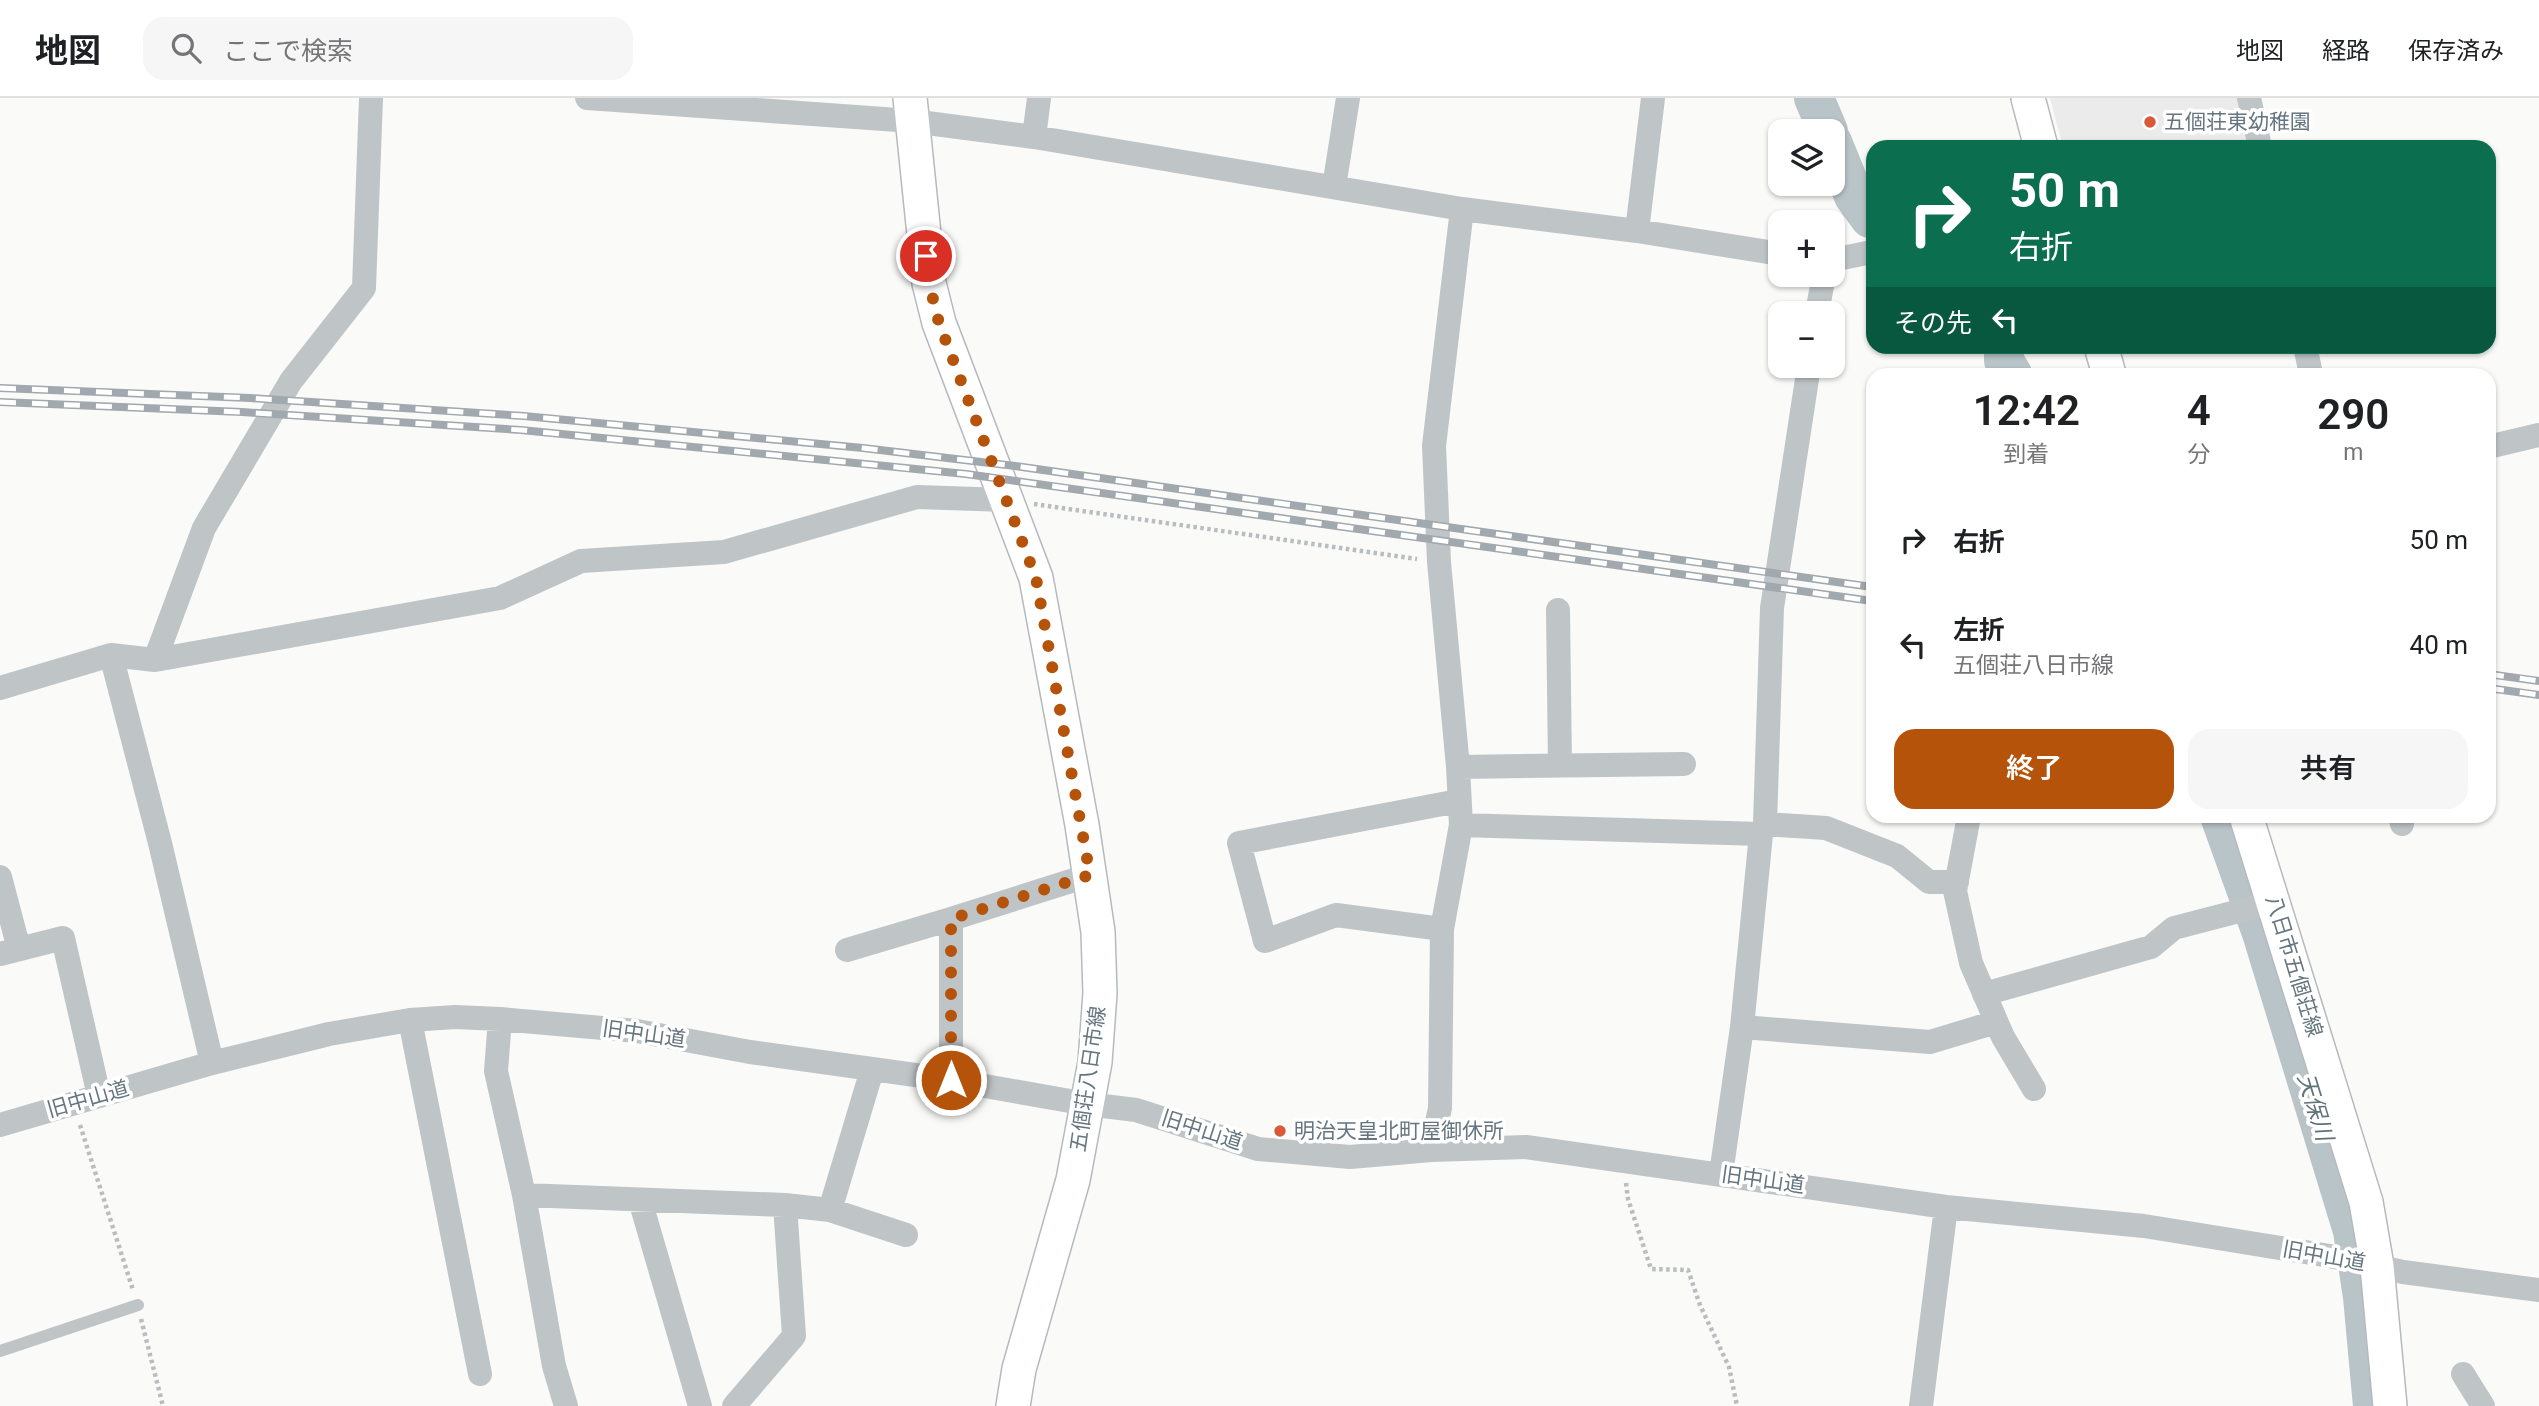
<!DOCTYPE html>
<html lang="ja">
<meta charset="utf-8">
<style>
:root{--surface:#fff;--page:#f6f6f6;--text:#202124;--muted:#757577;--line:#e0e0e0;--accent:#b45309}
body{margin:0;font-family:Roboto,"Noto Sans JP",sans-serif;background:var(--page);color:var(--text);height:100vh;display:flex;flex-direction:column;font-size:26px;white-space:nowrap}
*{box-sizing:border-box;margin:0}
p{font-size:23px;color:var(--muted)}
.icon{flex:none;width:38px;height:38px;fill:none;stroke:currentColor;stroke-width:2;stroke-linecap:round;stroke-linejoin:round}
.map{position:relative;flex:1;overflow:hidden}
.panel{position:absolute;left:1866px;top:270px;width:630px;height:455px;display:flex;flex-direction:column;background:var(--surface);border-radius:21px;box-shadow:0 2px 5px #0004}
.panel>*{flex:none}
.banner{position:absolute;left:1866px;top:42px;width:630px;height:214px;border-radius:21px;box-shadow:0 2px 5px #0004;background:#0b6e4f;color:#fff;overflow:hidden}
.controls{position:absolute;left:1768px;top:21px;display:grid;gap:14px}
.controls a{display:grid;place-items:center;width:77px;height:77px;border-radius:14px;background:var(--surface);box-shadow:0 2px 5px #0004;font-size:35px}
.pin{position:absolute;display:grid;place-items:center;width:60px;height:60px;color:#fff;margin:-30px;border:4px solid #fff;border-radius:50%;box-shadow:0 2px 7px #0007}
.me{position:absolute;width:77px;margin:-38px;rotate:0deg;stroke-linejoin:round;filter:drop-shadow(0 0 5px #0008)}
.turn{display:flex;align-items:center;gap:24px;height:147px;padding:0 28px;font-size:32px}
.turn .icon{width:91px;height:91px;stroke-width:2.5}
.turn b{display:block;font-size:49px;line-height:60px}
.then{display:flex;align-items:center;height:66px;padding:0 28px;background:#0003;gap:14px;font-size:26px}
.eta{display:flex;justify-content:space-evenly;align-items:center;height:119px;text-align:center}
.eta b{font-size:42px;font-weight:600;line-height:49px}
.action{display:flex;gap:14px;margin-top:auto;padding:14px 28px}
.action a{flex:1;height:80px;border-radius:21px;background:var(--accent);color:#fff;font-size:28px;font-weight:600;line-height:80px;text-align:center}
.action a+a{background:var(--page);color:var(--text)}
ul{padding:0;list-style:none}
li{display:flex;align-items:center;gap:21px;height:105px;padding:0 28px}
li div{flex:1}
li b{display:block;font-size:26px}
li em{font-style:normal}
header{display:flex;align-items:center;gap:42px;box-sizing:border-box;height:98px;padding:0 35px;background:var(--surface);border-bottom:2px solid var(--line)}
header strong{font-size:33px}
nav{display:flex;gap:38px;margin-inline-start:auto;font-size:24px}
.search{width:490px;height:63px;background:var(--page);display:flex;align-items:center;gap:18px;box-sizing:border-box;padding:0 24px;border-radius:21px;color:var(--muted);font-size:26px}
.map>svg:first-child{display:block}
.built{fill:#ebebeb}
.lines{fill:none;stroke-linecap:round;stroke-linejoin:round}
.river{stroke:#b8c4c7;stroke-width:40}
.secondary-casing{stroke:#b4babe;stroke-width:36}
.path{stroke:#babdc0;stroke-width:4.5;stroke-dasharray:3.5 3.5;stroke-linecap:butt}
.lane{stroke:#bfc4c7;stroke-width:12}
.street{stroke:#bfc4c7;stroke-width:24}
.secondary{stroke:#fff;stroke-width:33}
.rail-casing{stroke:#a1a8ae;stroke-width:8}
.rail{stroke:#fff;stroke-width:5;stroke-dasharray:16;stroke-linecap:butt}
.route{stroke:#b45309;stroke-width:12;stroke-dasharray:0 21.6}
.poi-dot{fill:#d95a38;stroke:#fff;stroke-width:2.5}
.labels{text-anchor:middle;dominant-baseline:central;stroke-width:7;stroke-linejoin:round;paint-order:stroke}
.poi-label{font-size:21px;fill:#667681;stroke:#fff;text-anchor:start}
.street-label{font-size:21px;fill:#667681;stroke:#fff}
.water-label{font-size:23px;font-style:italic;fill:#61747a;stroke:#fff}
</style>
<header>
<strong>地図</strong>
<div class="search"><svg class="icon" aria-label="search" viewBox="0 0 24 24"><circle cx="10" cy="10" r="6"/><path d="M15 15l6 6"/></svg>ここで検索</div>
<nav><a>地図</a><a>経路</a><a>保存済み</a></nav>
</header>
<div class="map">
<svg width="2539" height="1308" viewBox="0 0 2539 1308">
<rect width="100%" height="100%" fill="#fafaf8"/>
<path class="built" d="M2050,0H2238L2247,49H2063Z"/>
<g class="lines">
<path class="river" d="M1814,0L1828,33
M1832,44L1854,98L1870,120L1872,119
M2004,248V263L2012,276
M2220,718L2262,835L2353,1133L2363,1199L2373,1308"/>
<g class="secondary-casing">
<path id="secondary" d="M910,0L929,185L939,225L1036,480L1082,727L1098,834L1100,895L1095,964L1073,1082L1019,1271L1013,1308
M2028,0L2041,49
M2101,248L2109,276
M2246,718L2366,1104L2377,1168L2390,1308"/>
</g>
<path class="path" d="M1034,406L1417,461
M80,1027L133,1192
M1626,1085L1628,1101L1651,1171L1688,1172L1700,1207L1729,1269L1737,1308
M141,1221L163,1308"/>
<path class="lane" d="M0,1253L138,1207"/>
<path class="street" d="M587,0L912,23L1034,39L1462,111L1637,133L1780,156
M2249,0L2260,49
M1034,39L1039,0
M1334,89L1348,0
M1637,133L1653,0
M1832,162L1872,154
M1817,215L1824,177
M2305,248L2311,276
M2488,349L2539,337
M1558,512L1560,667
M111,557L160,745L212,965
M155,562L204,430L291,283L364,190L371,0
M0,590L111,557L155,562L500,500L581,463L724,454L917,399L1006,402
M1458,669L1684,666
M1969,718L1955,793L1971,865L2003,939L2034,991
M2400,718L2402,726
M1765,726L1826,730L1897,758L1929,784H1957
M1461,727L1761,736
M0,779L19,851
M951,821L1090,777
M1442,831L1336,817L1265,843L1239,745L1458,703
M847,852L951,821V982
M0,856L63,840L99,998
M1984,896L2151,849L2174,830L2274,804
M500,921L496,973L524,1097L554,1268L566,1308
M410,922L480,1276
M1742,929L1930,944L1996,924
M0,1027L212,965L329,936L410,922L455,919L500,921L637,933L750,954L951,982L1087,1006L1136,1012L1258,1051L1350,1059L1431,1052L1526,1049L1946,1109L2144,1128L2330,1158L2403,1174L2539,1192
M1431,1052L1440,1010L1442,831L1461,727L1458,669L1439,464L1434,348L1462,111
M1721,1076L1742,929L1761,736L1765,726L1772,510L1809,268
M524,1097L785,1107L794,1238L734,1308
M640,1102L700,1308
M785,1107L830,1112L906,1137
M830,1112L872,972
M2463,1276L2483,1308
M1921,1308L1946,1109"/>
<use href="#secondary" class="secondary"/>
<g class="rail-casing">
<path id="rail" d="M0,290L250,300L524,318L863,350L1015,368L1872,489
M0,304L242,314L521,332L966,376L1872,503
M2488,576L2539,583
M2488,590L2539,597"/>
</g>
<use href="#rail" class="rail"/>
</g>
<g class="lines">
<path class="route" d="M926,158L929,185L939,225L1036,480L1090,777L951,821V982"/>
</g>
<g class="poi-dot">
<circle cx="2150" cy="24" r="7"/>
<circle cx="1280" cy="1033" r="7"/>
</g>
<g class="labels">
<g class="poi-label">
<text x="2164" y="24">五個荘東幼稚園</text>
<text x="1294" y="1033">明治天皇北町屋御休所</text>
</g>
<g class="street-label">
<text transform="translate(2294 868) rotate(73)">八日市五個荘線</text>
<text transform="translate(644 936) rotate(8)">旧中山道</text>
<text transform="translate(1088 981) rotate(-82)">五個荘八日市線</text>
<text transform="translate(88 1001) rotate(-16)">旧中山道</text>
<text transform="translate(1202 1032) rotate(18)">旧中山道</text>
<text transform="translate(1763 1082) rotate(8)">旧中山道</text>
<text transform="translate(2324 1158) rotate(10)">旧中山道</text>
</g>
<g class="water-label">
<text transform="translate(2315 1009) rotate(73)">天保川</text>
</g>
</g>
</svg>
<div class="controls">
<a><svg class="icon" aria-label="layers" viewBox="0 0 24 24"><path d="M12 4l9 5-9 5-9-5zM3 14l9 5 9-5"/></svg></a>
<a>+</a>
<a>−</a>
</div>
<div class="pin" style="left:926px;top:158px;background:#d93025"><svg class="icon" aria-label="arrive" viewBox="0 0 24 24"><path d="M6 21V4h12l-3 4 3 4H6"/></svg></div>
<svg class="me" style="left:951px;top:982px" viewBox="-20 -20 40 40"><circle r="17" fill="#b45309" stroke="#fff" stroke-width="3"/><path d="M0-11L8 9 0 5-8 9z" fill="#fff"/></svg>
<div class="banner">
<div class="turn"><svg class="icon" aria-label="right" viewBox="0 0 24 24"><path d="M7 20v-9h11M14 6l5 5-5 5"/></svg><div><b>50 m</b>右折</div></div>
<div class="then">その先<svg class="icon" aria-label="left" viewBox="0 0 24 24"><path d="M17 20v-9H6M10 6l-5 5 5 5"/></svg></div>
</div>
<section class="panel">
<div class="eta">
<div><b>12:42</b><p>到着</p></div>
<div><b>4</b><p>分</p></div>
<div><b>290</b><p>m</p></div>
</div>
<ul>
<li><svg class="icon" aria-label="right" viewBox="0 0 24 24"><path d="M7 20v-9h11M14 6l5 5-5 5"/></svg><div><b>右折</b></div><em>50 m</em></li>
<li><svg class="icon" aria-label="left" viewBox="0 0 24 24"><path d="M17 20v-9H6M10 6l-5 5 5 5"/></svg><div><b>左折</b><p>五個荘八日市線</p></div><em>40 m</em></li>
</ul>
<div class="action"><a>終了</a><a>共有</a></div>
</section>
</div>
